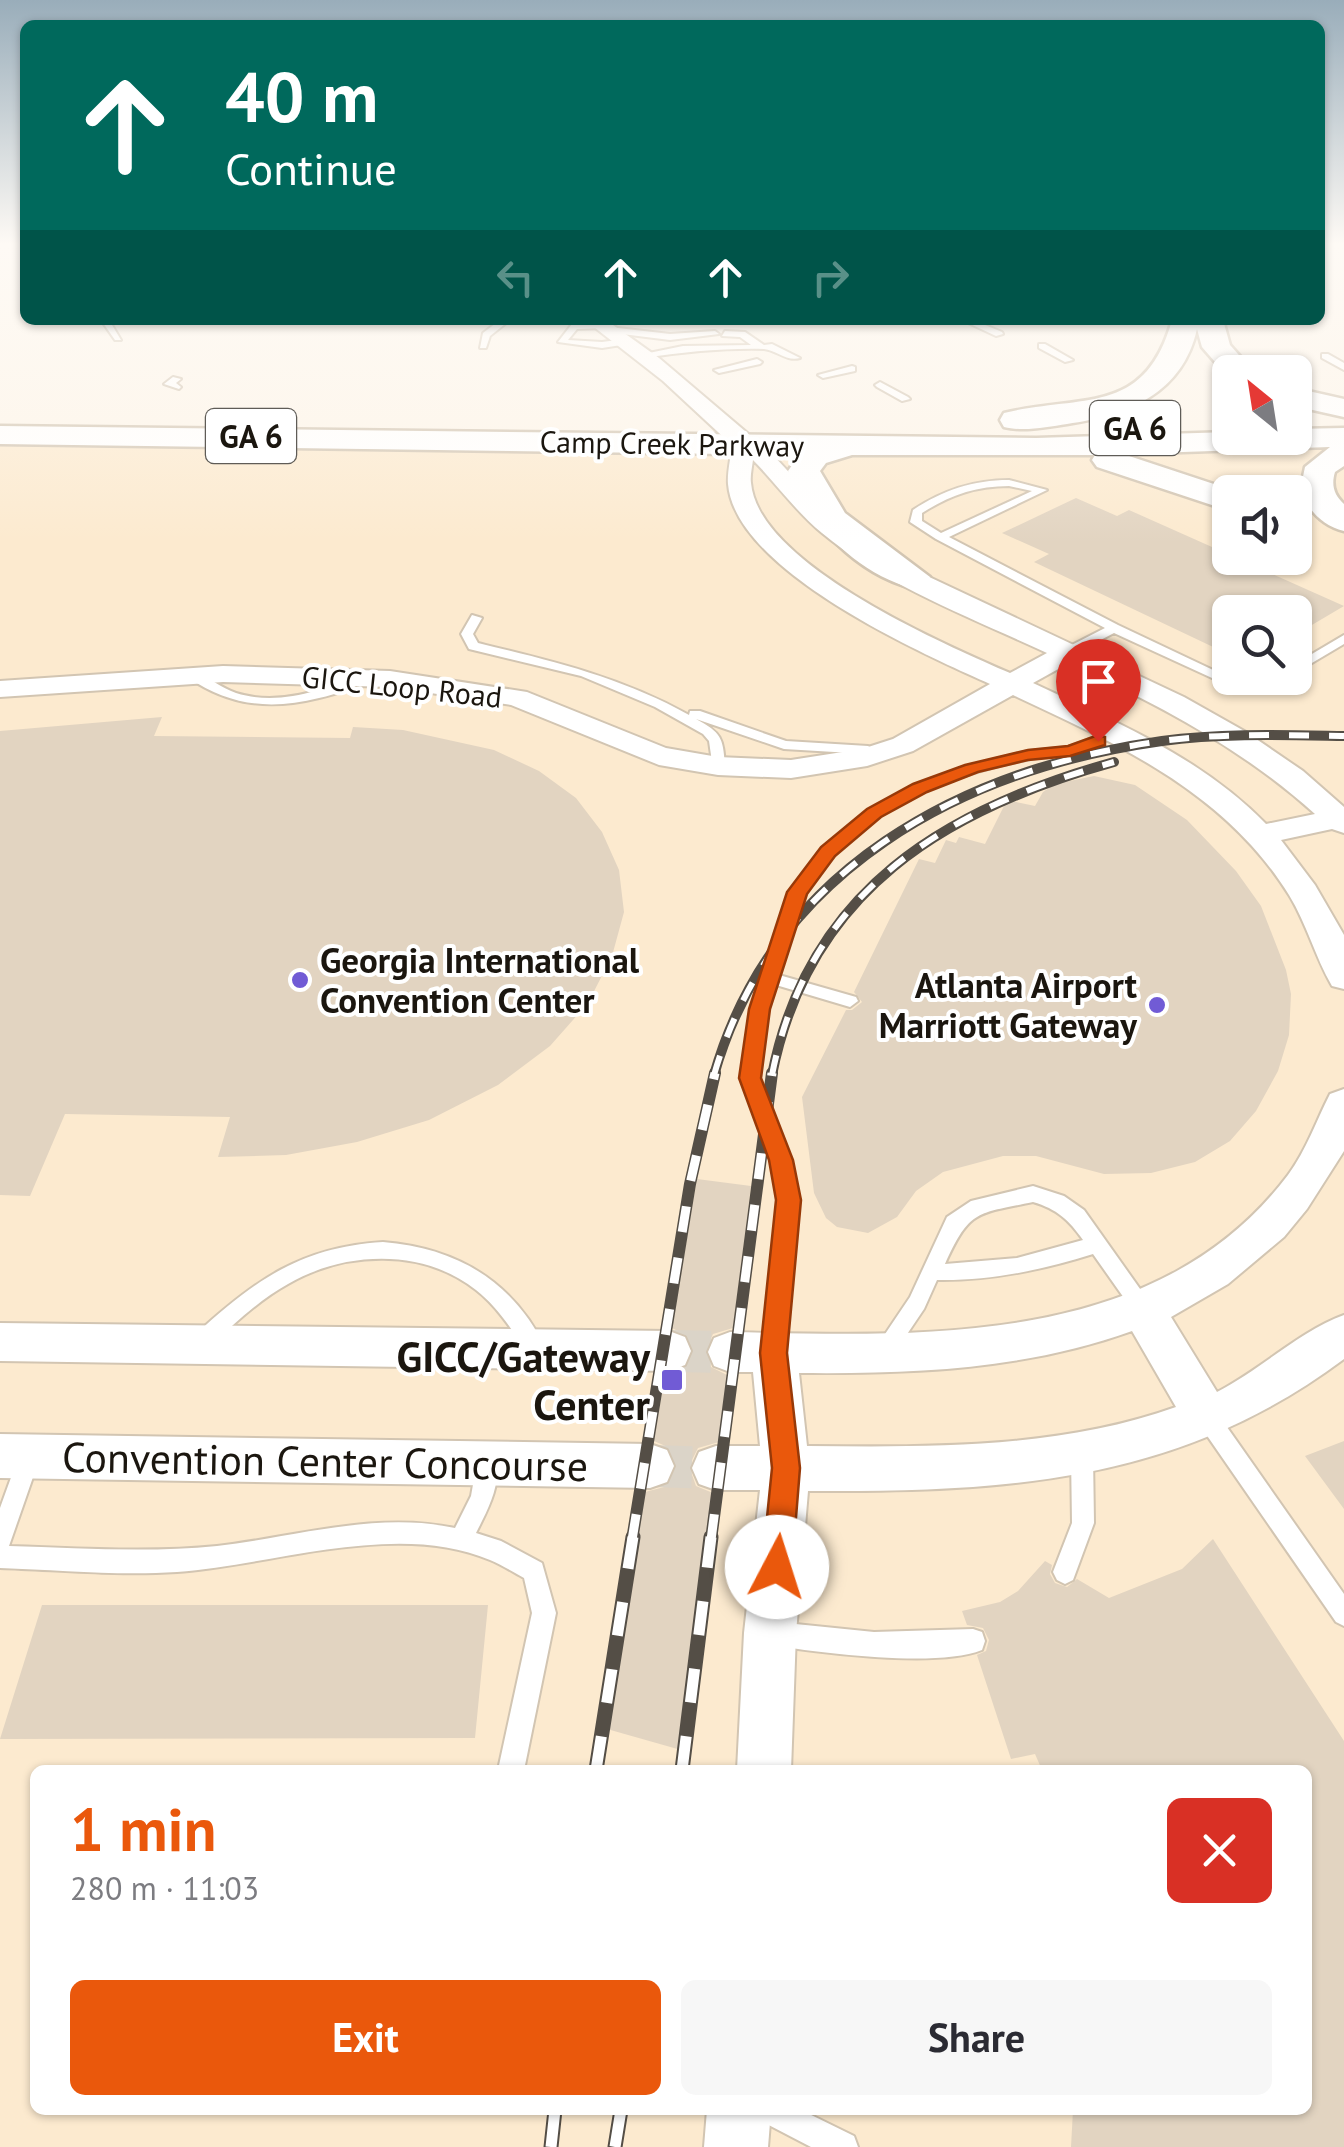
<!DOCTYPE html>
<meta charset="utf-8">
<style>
:root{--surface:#fff;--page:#f7f7f7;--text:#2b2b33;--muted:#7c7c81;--accent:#ea580c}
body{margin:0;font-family:"PT Sans",sans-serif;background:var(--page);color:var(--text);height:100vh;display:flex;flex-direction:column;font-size:38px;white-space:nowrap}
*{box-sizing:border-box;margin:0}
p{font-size:32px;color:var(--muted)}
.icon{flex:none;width:55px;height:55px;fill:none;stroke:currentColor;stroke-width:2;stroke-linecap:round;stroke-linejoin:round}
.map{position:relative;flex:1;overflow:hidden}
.sheet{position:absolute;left:30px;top:1765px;width:1282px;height:350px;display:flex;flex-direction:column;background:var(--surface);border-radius:15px;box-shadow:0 2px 8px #0004}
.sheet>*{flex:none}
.top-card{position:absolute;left:20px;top:20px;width:1305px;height:305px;border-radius:15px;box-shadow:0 2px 8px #0004;background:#00695c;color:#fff;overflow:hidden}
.needle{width:65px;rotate:330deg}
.controls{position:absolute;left:1212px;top:355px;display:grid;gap:20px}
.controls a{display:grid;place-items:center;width:100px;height:100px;border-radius:15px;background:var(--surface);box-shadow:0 2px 8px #0004;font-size:50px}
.pin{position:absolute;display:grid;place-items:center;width:85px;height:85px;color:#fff;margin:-102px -42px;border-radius:50% 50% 50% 0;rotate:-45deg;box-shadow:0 0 10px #0007}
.pin .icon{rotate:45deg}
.me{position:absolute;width:110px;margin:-55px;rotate:5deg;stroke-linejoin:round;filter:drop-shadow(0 0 8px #0008)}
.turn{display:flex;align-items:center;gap:35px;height:210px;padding:0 40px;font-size:45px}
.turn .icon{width:130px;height:130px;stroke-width:2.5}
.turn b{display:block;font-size:70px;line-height:85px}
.lanes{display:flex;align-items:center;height:95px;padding:0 40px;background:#0003;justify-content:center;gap:50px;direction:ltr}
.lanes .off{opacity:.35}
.round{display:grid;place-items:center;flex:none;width:105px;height:105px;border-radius:15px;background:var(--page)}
.summary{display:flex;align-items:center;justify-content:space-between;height:170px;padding:0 40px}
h1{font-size:60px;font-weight:800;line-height:75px;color:var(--accent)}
.button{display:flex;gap:20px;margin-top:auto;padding:20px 40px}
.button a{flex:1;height:115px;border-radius:15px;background:var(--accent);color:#fff;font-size:40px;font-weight:800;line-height:115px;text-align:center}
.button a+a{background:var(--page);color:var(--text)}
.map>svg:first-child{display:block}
.built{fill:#fceacf;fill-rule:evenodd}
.building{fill:#e2d4c1}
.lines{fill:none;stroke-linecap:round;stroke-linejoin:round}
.minor-tunnel{stroke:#dbd4c8;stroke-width:42;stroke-dasharray:42 21;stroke-linecap:butt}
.service-casing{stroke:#d2c5b2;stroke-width:4}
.minor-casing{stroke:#d2c5b2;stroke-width:4}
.primary-casing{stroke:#d2c5b2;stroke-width:5}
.service{fill:#fff;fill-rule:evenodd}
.minor{fill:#fff;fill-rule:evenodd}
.primary{fill:#fff;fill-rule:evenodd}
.rail-far2-casing{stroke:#544e46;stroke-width:10}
.rail-far1-casing{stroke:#544e46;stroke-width:12}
.rail-casing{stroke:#544e46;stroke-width:15}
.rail-far2{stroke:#fff;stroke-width:6;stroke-dasharray:20;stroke-linecap:butt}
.rail-far1{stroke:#fff;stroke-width:9;stroke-dasharray:26;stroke-linecap:butt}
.rail{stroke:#fff;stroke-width:11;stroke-dasharray:34;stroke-linecap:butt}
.route{fill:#ea580c;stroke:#983908;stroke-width:2.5}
.poi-dot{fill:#715bd5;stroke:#fff;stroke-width:4}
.labels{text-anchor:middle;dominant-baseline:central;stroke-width:8;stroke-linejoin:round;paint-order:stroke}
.far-street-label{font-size:30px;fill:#1b160f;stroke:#fff}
.shield{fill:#fff;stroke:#5f5c57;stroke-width:2.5}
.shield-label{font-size:32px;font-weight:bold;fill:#1b160f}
.poi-label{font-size:35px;font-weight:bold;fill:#1b160f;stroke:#fff;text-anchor:start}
.near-poi-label{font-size:42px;font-weight:bold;fill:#1b160f;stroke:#fff;text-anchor:end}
.near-street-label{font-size:42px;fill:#1b160f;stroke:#fff}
</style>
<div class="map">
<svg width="1344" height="2147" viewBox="0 0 1344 2147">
<rect width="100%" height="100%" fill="#fdf5e9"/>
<path class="built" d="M1344,444V2147H0V446L850,452L966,457ZM1230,492H1295V558H1230ZM1230,612H1295V678H1230ZM35,1770H1308V2110H35Z"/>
<path class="building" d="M1076,498L1117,516L1129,510L1344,606L1295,635V612H1230V655L1034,562L1049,554L1002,533Z
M162,717L154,736L350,738L353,727L403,730L494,750L539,771L576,798L602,832L619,870L624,912L612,956L588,1003L550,1046L498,1085L429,1120L357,1142L286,1155L218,1157L230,1117L65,1114L30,1196L0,1195V731Z
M1094,776L1135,785L1187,820L1236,871L1261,906L1286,970L1291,994L1289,1035L1278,1071L1256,1111L1230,1141L1195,1162L1151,1173L1104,1174L1036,1156H1003L943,1172L916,1191L897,1217L868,1233L837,1227L826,1218L814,1193L802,1097L846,1010H852L862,1002L854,992L919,859L935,863L946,840L956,843L959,837L985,844L1007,800L1035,806L1043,792L1055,784Z
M697,1179L751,1186L733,1328L713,1334L705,1351L711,1367L727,1375L719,1442L698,1448L689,1466L696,1486L713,1493L681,1750L607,1729L645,1492L668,1486L677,1468L670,1448L654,1441L665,1375L686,1368L694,1352L688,1336L672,1328Z
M1344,1441V1509L1305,1456Z
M1213,1539L1344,1741V2147H1071L1073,2110H1308V1770H1042L1035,1754L1011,1759L977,1655L986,1651L989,1640L983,1628L967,1625L962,1611L1000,1602L1018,1591L1045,1561L1052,1565L1050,1574L1055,1583L1067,1587L1077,1579L1109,1598L1182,1569Z
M42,1605H488L475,1738L0,1739Z"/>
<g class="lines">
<path class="minor-tunnel" d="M669,1351L730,1352
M650,1466L716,1468"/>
<g class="service-casing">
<path id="service" d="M101,320H109L121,340H115Z
M500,320H510L490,336L486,348H480L483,333Z
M973,320L1002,332L1003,334L996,336L964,321Z
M603,323L606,328L577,329L568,340L602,342L625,339L628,344L602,348L558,342L572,324Z
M609,327L670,334L715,331L719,334L670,340L606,332Z
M725,331L745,332L764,345L772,344L800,358C787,362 776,350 764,349C724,348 683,352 644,358L639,355L683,346L751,345L740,337L722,336Z
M1039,344H1045L1073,360L1065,362L1039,348Z
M1322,354H1328L1344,363V370L1322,358Z
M757,359L762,362L760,364L719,373L714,370Z
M852,366L855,367V371L823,378L818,375Z
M173,377L181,379L176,383L181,387L179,389L164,384Z
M880,382L908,397L910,399L902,401L877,387L875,385Z
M1009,480L1047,490L949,537L1118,625L1230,678C1240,680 1252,686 1263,683C1272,681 1276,678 1287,678L1286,681L1266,691L1236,689L1114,633L1070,656H1062V650L1105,628L936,539L910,522L913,510C943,490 973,480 1009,480ZM1009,486L1032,491L941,533L922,521V513C950,495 976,486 1009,486Z
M472,615L482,618L473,634L478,643C552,661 621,677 689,715L690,711H700L786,741L868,746L875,750L868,754L784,749L696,719C722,733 723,738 725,766L718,770L713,769L709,741L703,734L655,707L581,676L469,649L461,634Z
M1344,635V644L1295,673V664Z
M194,671C209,677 221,688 236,693C278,706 322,691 359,674H369L370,677C356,688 337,694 319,698C271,710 230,706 189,678L188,675Z
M1111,727L1118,731C1092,757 1059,753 1026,760C950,775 870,807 822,870C816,878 808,886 804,894C792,919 787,949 779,975L856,997L858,1001L850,1007L776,985L768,1009L759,1078L790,1159L797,1200L784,1353L781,1359L774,1362L767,1359L764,1353L779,1200L772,1159L741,1078L752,1009L789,892L823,849L869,810L915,785L967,766L1028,751L1068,747L1093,738Z
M1033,1186L1064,1196L1084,1210L1150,1303L1153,1309L1150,1315L1143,1318L1136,1315L1093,1254C1042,1270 991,1281 937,1280L924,1309L893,1355L886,1358L879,1355L876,1349L879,1343L910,1297L947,1217L971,1201ZM1033,1202C1057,1209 1069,1220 1083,1240L1017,1258L945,1264C970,1209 977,1214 1033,1202Z
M383,1242C457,1248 513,1281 546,1349L543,1355L536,1358L529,1355C514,1333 498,1307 476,1290C423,1248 345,1251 288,1284C259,1300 234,1324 210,1346L203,1349L196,1346L193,1340L196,1334C255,1280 301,1247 383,1242Z
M1207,1407L1215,1410L1344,1594V1626L1336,1622L1199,1424L1196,1417L1199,1410Z
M1082,1445L1090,1448L1093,1455L1094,1523L1073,1580L1065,1584L1057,1580L1053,1572L1072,1523L1071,1455L1074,1448Z
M29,1447L37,1450L40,1457L9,1546C79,1548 148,1553 217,1546C295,1537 376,1511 455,1528L471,1496L478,1456L486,1453L494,1456C504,1481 487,1511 476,1533L501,1541L542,1563L556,1613L524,1770H498L532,1613L524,1578C513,1572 502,1565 490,1560C397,1520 274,1565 177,1572C118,1576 59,1570 0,1568V1508L21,1450Z
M776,1622L874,1632L973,1629L982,1632L985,1641L982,1650C937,1668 825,1653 776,1646L767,1643L764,1634L767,1625Z
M754,2110H801L854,2136L858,2147H811L759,2120Z"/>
</g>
<g class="minor-casing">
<path id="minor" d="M585,320H606L659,358L772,454L826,512L866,542L925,575L1184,697L1246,732L1303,771L1344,807V833L1332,829L1281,840L1315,885L1344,935V989L1332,986C1315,957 1307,924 1289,895C1225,792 1118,744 1013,695L913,751L867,766L791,778L718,775L659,765L511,705L390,687L223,682L0,697V681L223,666L390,671L527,692L666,748L718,757L791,760L862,749L893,739L990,684C920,653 735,570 728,484C727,472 731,457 732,445L663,381ZM753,460C777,484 796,512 822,533C886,586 972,618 1047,653L1010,673C944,644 758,564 751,483C750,476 752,468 753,460ZM1069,663C1157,704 1242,748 1315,814L1266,824C1201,757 1116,722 1033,683Z
M1344,1089V1151L1307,1209L1284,1237L1228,1284L1171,1317L1217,1392C1260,1370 1300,1331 1344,1315V1359C1178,1483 1007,1492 808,1491L796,1633L791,1770H737L744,1633L760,1490H716L699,1484L692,1468L699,1452L716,1446H760L753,1372H730L714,1366L708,1352L714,1338L730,1332C925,1336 1157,1348 1288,1175C1307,1149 1316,1121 1330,1094ZM1132,1331L1176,1407C1059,1449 930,1447 807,1446L799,1373C913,1374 1024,1370 1132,1331Z
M0,1323L669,1331L685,1337L691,1351L685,1365L669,1371L0,1361Z
M0,1434L650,1444L667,1450L674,1466L667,1482L650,1488L0,1478Z
M707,2110H771L768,2147H704Z"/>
</g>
<g class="primary-casing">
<path id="primary" d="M1172,320H1223L1230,345L1254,372H1230L1229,378L1202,347L1197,329C1182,394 1128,415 1067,424C1047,427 1024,432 1004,427L1000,420L1004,413C1082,394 1145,417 1172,320Z
M1295,388L1344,399V417L1295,406Z
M0,426L1036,438L1230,432V438H1295V429L1344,428V466L1335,472C1331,485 1334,495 1344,504V531C1323,526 1309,511 1300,491L1305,467L1330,447L1123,454L1238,492H1230V511L1097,467L1092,460L1095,455H852L826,463L820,471L845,513L930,577L925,585L912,588C857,574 807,522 788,471L799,455L0,444Z"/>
</g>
<use href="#service" class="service"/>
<use href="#minor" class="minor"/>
<use href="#primary" class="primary"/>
<g class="rail-far2-casing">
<path id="rail-far2" d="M714,1075C773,869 962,769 1162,741C1222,733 1283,735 1344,736
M772,1075C808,891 945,809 1114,762"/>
</g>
<g class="rail-far1-casing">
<path id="rail-far1" d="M632,1540L690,1184L715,1073
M711,1540L772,1073"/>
</g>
<g class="rail-casing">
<path id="rail" d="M596,1770L633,1537
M682,1770L711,1537
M551,2147L555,2110
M615,2147L621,2110"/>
</g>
<use href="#rail-far2" class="rail-far2"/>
<use href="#rail-far1" class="rail-far1"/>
<use href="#rail" class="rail"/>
</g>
<linearGradient id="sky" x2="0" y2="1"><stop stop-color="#99adba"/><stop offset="0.45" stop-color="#fefaf5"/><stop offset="1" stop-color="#fefaf5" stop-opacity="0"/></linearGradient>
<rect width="1344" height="543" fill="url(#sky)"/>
<path class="route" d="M1098,735L1105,737V745L1070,756L1028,760L978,772L927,792L881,817L835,856L807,894L770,1009L761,1078L793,1160L801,1200L787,1353L800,1468L792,1567L787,1578L777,1582L766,1578L762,1567L772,1468L760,1353L776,1200L769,1160L739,1078L749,1009L787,892L821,847L867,809L913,784L965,765L1028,750L1068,746Z"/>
<g class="poi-dot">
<circle cx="300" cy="980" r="10"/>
<circle cx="1157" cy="1005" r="10"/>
<rect x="660" y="1368" width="24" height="24" rx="5"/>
</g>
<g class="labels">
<g class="far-street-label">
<text transform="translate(672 443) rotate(1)">Camp Creek Parkway</text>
<text transform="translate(402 686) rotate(6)">GICC Loop Road</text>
</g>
<g class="shield">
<rect x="1090" y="401" width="90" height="54" rx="8"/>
<rect x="206" y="409" width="90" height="54" rx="8"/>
</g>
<g class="shield-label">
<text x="1135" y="428">GA 6</text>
<text x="251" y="436">GA 6</text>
</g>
<g class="poi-label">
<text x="320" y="960">Georgia International<tspan x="320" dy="40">Convention Center</tspan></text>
<text x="1137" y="985" text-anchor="end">Atlanta Airport<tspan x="1137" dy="40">Marriott Gateway</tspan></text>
</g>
<g class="near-poi-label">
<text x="650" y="1356">GICC/Gateway<tspan x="650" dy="48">Center</tspan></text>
</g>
<g class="near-street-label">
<text transform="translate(325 1461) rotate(1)">Convention Center Concourse</text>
</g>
</g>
</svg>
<div class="controls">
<a><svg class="needle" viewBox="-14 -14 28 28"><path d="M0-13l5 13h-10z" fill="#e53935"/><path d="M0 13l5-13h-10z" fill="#7c7c81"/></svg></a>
<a><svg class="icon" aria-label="sound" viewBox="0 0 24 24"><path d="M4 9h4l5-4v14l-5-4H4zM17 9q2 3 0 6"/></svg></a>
<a><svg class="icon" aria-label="search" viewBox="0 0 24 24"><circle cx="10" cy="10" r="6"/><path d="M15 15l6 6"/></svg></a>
</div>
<div class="pin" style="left:1098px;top:741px;background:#d93025"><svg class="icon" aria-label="arrive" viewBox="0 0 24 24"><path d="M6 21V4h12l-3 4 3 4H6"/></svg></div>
<svg class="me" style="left:777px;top:1567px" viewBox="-20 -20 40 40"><circle r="19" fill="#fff"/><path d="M0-13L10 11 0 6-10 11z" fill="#ea580c"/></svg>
<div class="top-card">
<div class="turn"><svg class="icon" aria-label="ahead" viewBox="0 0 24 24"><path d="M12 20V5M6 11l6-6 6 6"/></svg><div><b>40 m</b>Continue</div></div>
<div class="lanes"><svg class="icon off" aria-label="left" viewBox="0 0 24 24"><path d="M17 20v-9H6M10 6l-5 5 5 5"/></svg><svg class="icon" aria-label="ahead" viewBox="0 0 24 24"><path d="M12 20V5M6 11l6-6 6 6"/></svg><svg class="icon" aria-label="ahead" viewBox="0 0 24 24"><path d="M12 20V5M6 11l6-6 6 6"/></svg><svg class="icon off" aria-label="right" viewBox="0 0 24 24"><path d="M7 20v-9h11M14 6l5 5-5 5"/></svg></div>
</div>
<section class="sheet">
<div class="summary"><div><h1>1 min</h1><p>280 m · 11:03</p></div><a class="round" style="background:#d93025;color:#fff"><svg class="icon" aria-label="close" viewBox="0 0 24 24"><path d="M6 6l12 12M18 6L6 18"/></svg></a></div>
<div class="button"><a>Exit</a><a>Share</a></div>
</section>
</div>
